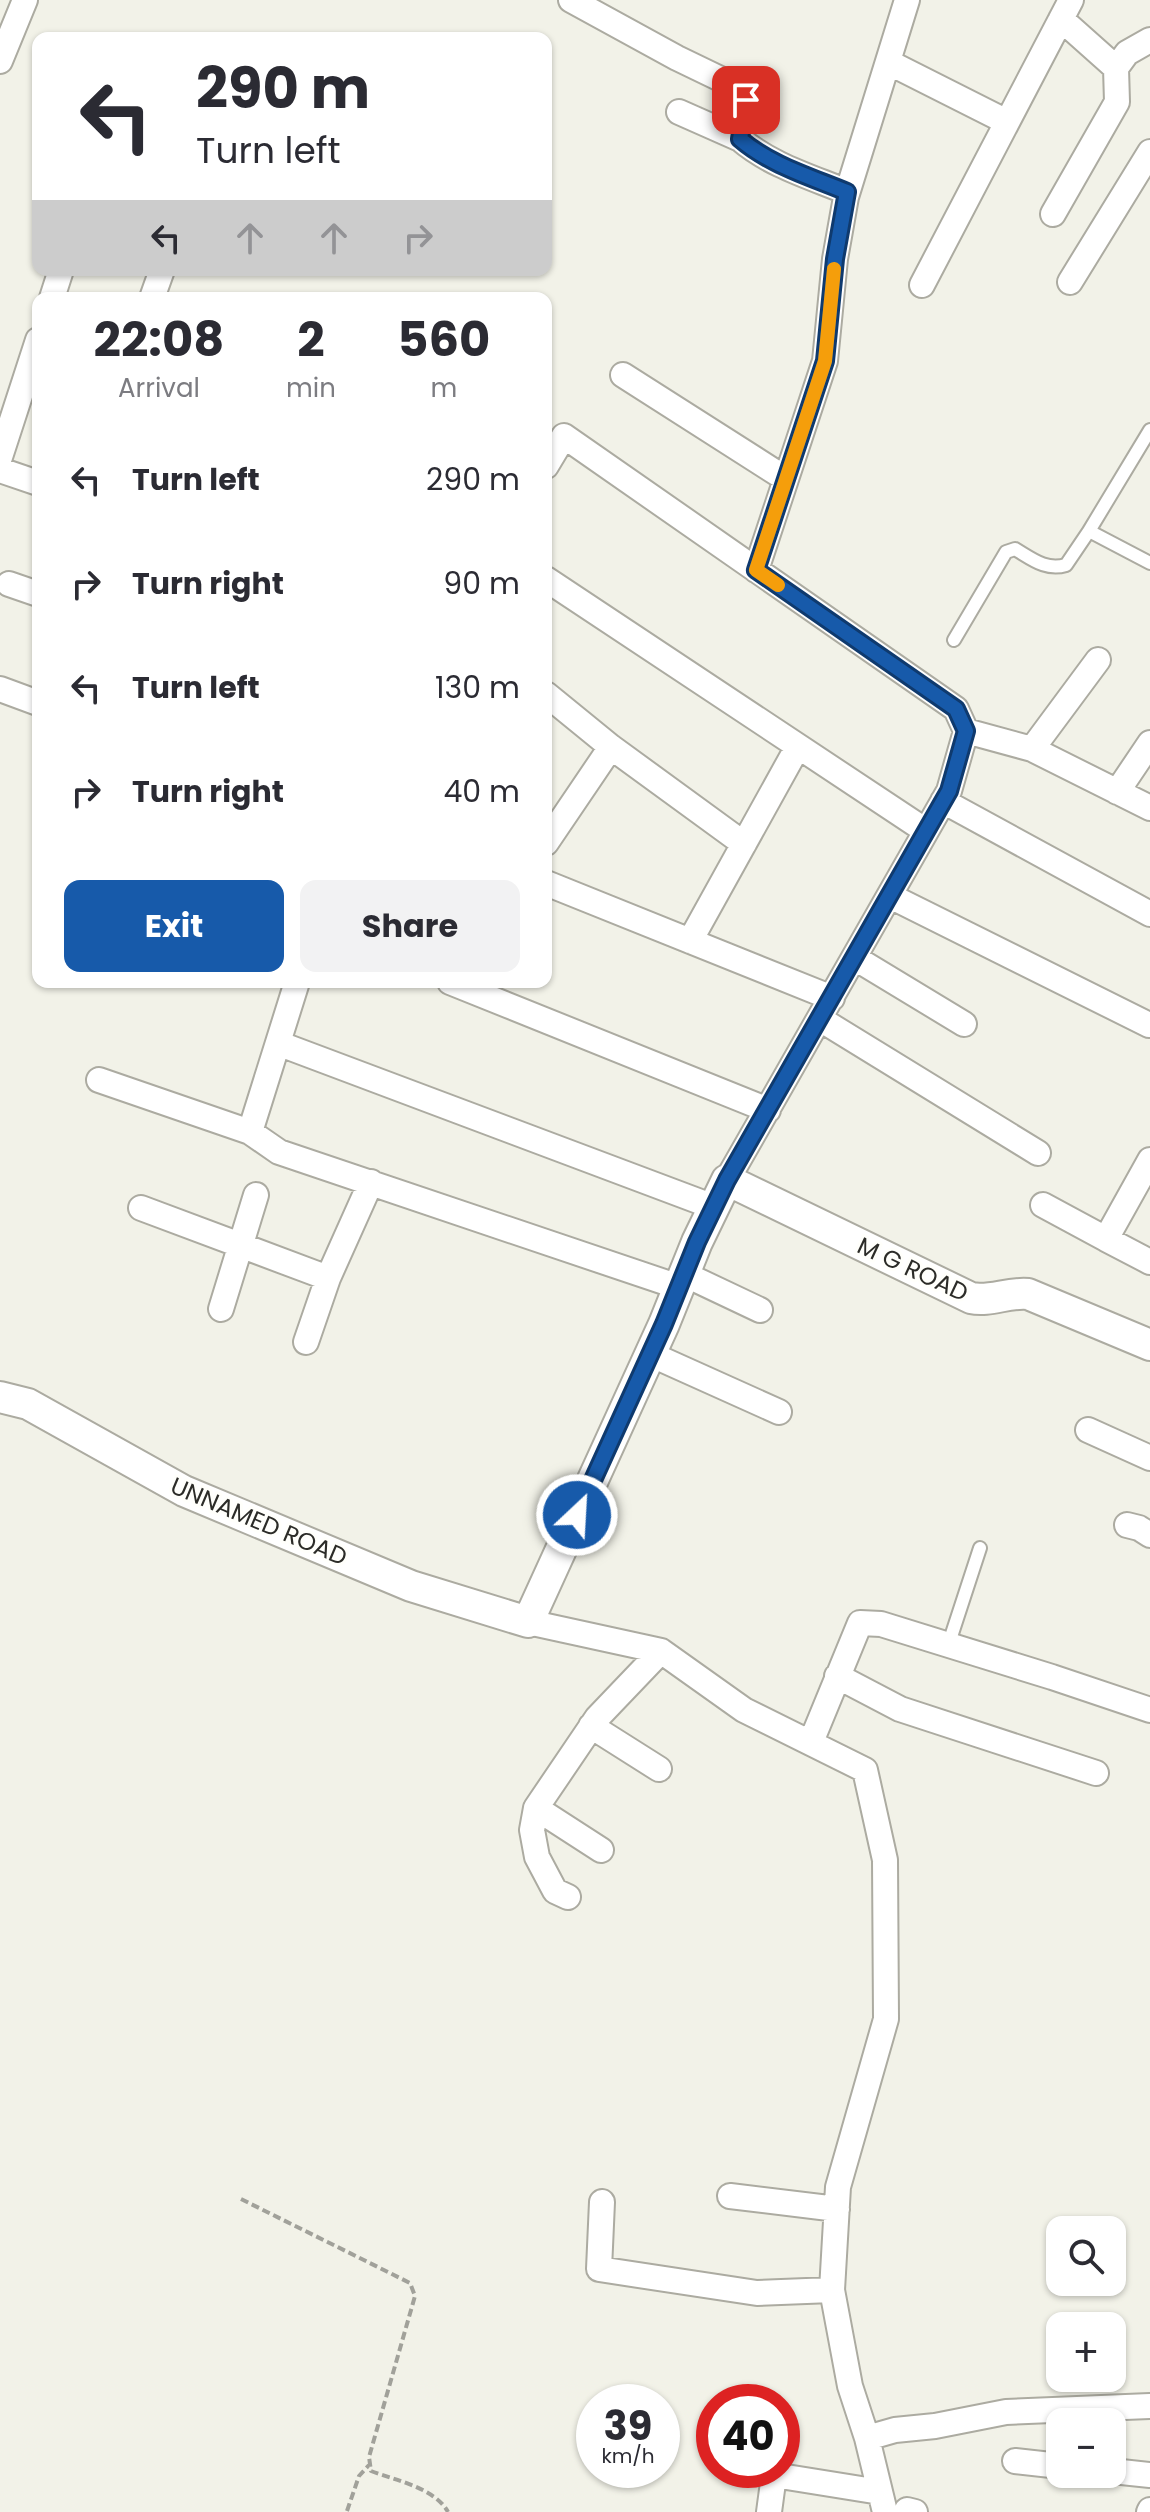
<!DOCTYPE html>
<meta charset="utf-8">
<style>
:root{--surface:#fff;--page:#f2f2f3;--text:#2b2b33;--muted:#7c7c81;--accent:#175aaa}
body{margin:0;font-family:Poppins,sans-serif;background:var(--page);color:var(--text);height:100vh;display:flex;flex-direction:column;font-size:30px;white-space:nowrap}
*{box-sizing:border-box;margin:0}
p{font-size:26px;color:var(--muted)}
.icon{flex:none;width:44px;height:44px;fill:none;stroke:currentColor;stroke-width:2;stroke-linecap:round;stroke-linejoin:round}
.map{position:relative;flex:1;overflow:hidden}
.side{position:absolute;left:32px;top:292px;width:520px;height:696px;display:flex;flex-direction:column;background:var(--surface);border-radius:16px;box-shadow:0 2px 6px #0004}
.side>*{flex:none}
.top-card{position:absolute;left:32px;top:32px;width:520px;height:244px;border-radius:16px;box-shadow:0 2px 6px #0004;background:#fff;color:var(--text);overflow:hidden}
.buttons{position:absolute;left:1046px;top:2216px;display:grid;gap:16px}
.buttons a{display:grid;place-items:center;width:80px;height:80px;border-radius:16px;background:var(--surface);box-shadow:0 2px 6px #0004;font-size:40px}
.speed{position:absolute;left:576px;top:2384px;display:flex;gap:16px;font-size:40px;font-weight:700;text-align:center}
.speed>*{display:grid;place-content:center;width:104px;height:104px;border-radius:50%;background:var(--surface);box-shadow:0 2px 6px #0004;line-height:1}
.speed small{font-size:20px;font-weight:400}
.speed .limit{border:12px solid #d22;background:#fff;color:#111}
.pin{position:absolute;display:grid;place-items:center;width:68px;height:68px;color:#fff;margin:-34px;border-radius:16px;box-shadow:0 4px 12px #0006}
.me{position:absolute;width:88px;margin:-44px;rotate:25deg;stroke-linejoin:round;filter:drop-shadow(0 0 6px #0008)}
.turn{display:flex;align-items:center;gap:28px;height:168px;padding:0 32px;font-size:36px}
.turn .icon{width:104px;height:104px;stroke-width:2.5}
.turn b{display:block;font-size:56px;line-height:68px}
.lanes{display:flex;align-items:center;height:76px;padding:0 32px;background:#0003;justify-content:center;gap:40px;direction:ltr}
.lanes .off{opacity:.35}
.eta{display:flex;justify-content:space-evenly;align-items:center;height:136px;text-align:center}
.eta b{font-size:48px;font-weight:700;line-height:56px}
.cta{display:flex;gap:16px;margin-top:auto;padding:16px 32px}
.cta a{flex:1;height:92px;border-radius:16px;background:var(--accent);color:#fff;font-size:32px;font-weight:700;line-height:92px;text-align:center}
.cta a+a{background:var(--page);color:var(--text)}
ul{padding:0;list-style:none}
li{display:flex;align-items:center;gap:24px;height:104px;padding:0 32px}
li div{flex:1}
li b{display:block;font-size:30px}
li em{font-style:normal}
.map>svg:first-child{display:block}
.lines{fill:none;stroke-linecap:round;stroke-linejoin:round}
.service-casing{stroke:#acaba1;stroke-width:16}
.minor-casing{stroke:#acaba1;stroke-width:28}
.tertiary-casing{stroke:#acaba1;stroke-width:34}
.path{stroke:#a1a19a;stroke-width:4;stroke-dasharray:8 4;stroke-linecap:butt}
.service{stroke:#fff;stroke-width:12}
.minor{stroke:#fff;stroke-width:24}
.tertiary{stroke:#fff;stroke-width:30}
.route-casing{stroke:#0f3a6e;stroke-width:20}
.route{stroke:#175aaa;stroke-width:14}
.slow{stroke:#f59e0b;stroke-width:14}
.labels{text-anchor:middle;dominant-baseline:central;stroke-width:6;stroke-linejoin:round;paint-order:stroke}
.street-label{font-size:24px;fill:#2c2c28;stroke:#fffffb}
</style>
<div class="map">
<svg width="1150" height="2512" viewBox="0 0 1150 2512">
<rect width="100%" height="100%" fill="#f2f2e8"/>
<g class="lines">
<g class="service-casing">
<path id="service" d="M1150,430L1089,531L1150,563
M954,640L1006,552L1015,549C1032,559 1046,571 1066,565L1089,531
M948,1646L980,1548"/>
</g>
<g class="minor-casing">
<path id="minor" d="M571,0L677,58L735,86L746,100L740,139C770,165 811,177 847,192
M1061,19L1116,68
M0,61L25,0
M888,62L1007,122
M679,112L740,139
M1053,214L1117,102L1116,68L1127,53L1150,40
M1070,282L1150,152
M922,285L1071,0
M52,298L61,270
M152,298L162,270
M623,375L786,479
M0,457L38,340
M546,466L564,436L956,709L966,731L949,791L727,1180
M0,470L38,483
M756,570L825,361L835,259L846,197L907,0
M546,579L926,831
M9,584L38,594
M0,689L38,703
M546,694L611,747L744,844
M966,731L1032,749L1150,808
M1032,749L1098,660
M1117,792L1150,743
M943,801L1150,914
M546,843L611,747
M546,883L832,998
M890,896L1149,1025
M690,941L797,748
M855,958L964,1024
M297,982L250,1132L279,1152L679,1287
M450,982L768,1110
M820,1019L1038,1153
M280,1044L714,1207
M99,1080L250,1132
M1150,1160L1106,1239L1150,1262
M1043,1205L1106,1239
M141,1208L328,1278
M684,1274L760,1310
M221,1309L256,1195
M306,1342L328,1278L371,1182
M650,1354L779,1412
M1088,1430L1150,1458
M1127,1525L1139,1528L1150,1535
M528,1622L661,1651L744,1710L865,1770L885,1860L886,2019L838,2187L832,2290L850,2386L867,2438L885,2512
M837,1676L900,1709L1096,1773
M591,1726L659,1769
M811,1742L860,1623L881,1624L1052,1677L1150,1710
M536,1808L601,1850
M568,1897L555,1891L537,1857L532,1830L536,1808L597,1718L661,1651
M730,2196L837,2209
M602,2202L599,2269L757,2293L832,2290
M867,2438L895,2430L935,2426L1006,2412L1150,2406
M1015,2461L1060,2466
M1112,2471L1150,2475
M907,2510L915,2512
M769,2512L774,2475L880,2492
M1149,2512L1150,2510"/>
</g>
<g class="tertiary-casing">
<path id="tertiary" d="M0,1397L28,1404L184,1491L411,1586L528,1622L664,1324L697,1242L727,1180L971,1298C990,1302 1008,1292 1028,1294L1150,1345"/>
</g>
<path class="path" d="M241,2199L410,2283L415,2296L369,2457L371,2471C395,2480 435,2488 448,2512
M347,2511L359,2476L369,2465"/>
<use href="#service" class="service"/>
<use href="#minor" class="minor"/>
<use href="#tertiary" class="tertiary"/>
</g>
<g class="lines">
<g class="route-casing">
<path id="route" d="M577,1515L664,1324L697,1242L727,1180L949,791L966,731L956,709L756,570L825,361L835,259L847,192C811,177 770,165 740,139L746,100"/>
</g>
<use href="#route" class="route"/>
<path class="slow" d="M778,585L756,570L825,361L834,269"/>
</g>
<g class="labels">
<g class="street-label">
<text transform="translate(913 1269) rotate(25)">M G ROAD</text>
<text transform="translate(259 1521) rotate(23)">UNNAMED ROAD</text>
</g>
</g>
</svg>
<div class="buttons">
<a><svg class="icon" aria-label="search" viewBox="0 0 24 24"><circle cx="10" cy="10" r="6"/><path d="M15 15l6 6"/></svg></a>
<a>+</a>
<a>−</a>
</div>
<div class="speed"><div>39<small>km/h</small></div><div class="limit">40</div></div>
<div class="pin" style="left:746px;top:100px;background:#d93025"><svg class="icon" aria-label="arrive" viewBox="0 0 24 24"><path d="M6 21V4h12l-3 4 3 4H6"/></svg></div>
<svg class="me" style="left:577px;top:1515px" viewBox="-20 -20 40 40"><circle r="17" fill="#175aaa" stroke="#fff" stroke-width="3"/><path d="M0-11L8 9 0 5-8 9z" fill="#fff"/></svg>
<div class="top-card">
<div class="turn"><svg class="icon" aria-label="left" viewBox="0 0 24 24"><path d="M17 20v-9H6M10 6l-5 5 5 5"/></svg><div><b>290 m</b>Turn left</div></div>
<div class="lanes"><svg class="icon" aria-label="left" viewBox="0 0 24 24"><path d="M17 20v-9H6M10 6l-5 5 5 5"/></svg><svg class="icon off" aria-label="ahead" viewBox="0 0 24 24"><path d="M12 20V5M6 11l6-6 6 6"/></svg><svg class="icon off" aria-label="ahead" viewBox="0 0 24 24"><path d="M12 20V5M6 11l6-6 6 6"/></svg><svg class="icon off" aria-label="right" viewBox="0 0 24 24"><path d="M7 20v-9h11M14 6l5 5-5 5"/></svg></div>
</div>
<section class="side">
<div class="eta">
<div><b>22:08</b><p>Arrival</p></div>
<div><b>2</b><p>min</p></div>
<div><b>560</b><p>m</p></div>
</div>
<ul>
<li><svg class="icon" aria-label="left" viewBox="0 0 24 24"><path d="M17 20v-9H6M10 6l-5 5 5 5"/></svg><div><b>Turn left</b></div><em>290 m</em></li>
<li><svg class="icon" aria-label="right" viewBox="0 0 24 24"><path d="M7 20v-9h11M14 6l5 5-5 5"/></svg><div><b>Turn right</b></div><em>90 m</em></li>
<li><svg class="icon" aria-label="left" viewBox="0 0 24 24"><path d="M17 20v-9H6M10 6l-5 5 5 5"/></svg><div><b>Turn left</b></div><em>130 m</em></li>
<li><svg class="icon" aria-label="right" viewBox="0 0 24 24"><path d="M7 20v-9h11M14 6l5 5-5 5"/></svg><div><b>Turn right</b></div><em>40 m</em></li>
</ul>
<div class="cta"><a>Exit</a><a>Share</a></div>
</section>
</div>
